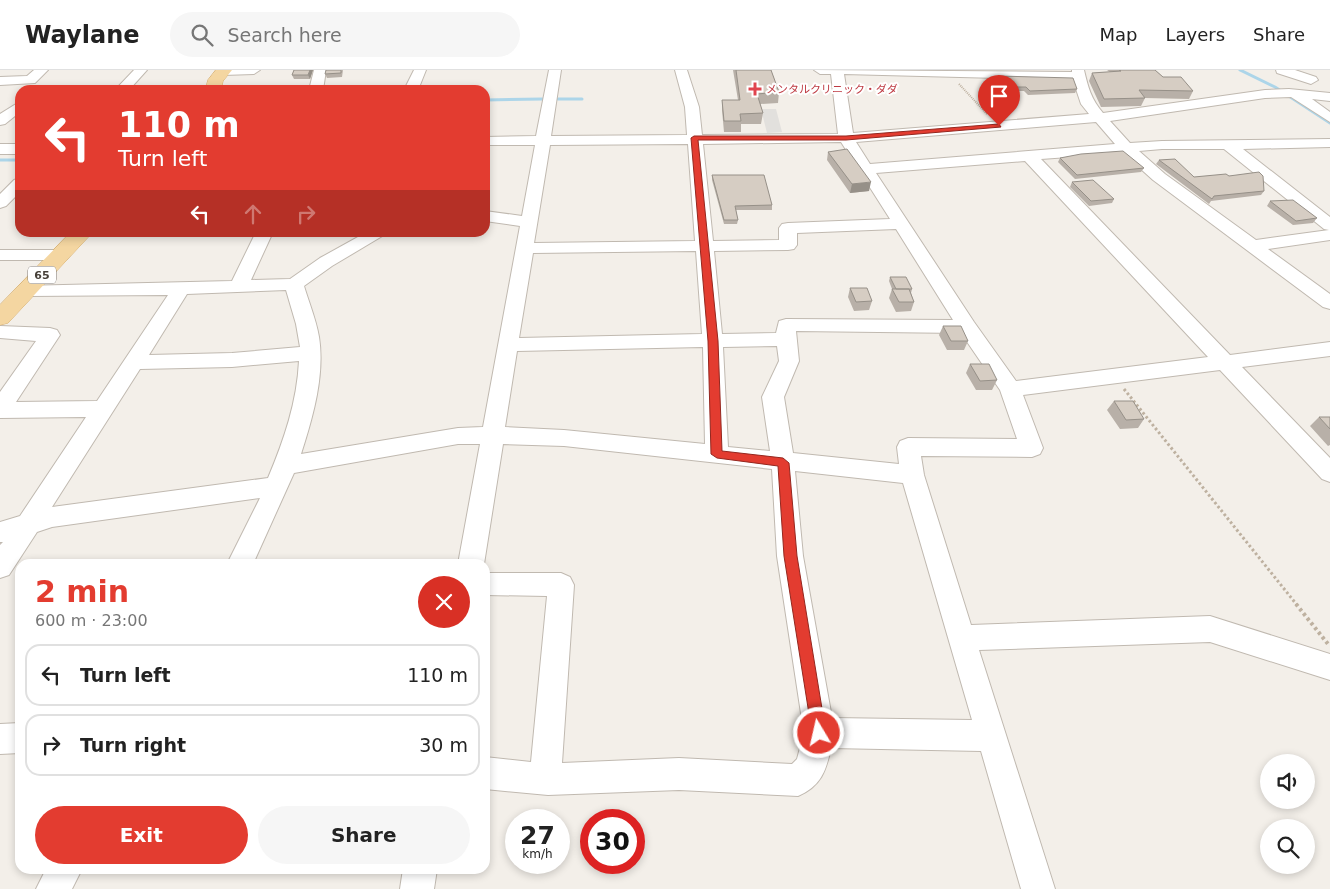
<!DOCTYPE html>
<meta charset="utf-8">
<style>
:root{--surface:#fff;--page:#f6f6f6;--text:#222;--muted:#767676;--line:#e0e0e0;--accent:#e33c30}
body{margin:0;font-family:"DejaVu Sans","Noto Sans JP",sans-serif;background:var(--page);color:var(--text);height:100vh;display:flex;flex-direction:column;font-size:19px;white-space:nowrap}
*{box-sizing:border-box;margin:0}
p{font-size:16px;color:var(--muted)}
.icon{flex:none;width:28px;height:28px;fill:none;stroke:currentColor;stroke-width:2;stroke-linecap:round;stroke-linejoin:round}
.map{position:relative;flex:1;overflow:hidden}
.sheet{position:absolute;left:15px;top:489px;width:475px;height:315px;display:flex;flex-direction:column;background:var(--surface);border-radius:15px;box-shadow:0 2px 8px #0003}
.sheet>*{flex:none}
.top-card{position:absolute;left:15px;top:15px;width:475px;height:152px;border-radius:15px;box-shadow:0 2px 8px #0003;background:#e33c30;color:#fff;overflow:hidden}
.controls{position:absolute;left:1260px;top:684px;display:grid;gap:10px}
.controls a{display:grid;place-items:center;width:55px;height:55px;border-radius:50%;background:var(--surface);box-shadow:0 2px 8px #0003;font-size:25px}
.speed{position:absolute;left:505px;top:739px;display:flex;gap:10px;font-size:25px;font-weight:700;text-align:center}
.speed>*{display:grid;place-content:center;width:65px;height:65px;border-radius:50%;background:var(--surface);box-shadow:0 2px 8px #0003;line-height:1}
.speed small{font-size:12px;font-weight:400}
.speed .limit{border:8px solid #d22;background:#fff;color:#111}
.pin{position:absolute;display:grid;place-items:center;width:42px;height:42px;color:#fff;margin:-51px -21px;border-radius:50% 50% 50% 0;rotate:-45deg;box-shadow:0 0 5px #0007}
.pin .icon{rotate:45deg}
.me{position:absolute;width:55px;margin:-28px;rotate:351deg;stroke-linejoin:round;filter:drop-shadow(0 0 4px #0008)}
.turn{display:flex;align-items:center;gap:18px;height:105px;padding:0 20px;font-size:22px}
.turn .icon{width:65px;height:65px;stroke-width:2.5}
.turn b{display:block;font-size:35px;line-height:42px}
.lanes{display:flex;align-items:center;height:48px;padding:0 20px;background:#0003;justify-content:center;gap:25px;direction:ltr}
.lanes .off{opacity:.35}
.round{display:grid;place-items:center;flex:none;width:52px;height:52px;border-radius:26px;background:var(--page)}
.overview{display:flex;align-items:center;justify-content:space-between;height:85px;padding:0 20px}
h1{font-size:30px;font-weight:700;line-height:38px;color:var(--accent)}
.primary-button{display:flex;gap:10px;margin-top:auto;padding:10px 20px}
.primary-button a{flex:1;height:58px;border-radius:30px;background:var(--accent);color:#fff;font-size:20px;font-weight:700;line-height:58px;text-align:center}
.primary-button a+a{background:var(--page);color:var(--text)}
ul{padding:0;list-style:none}
li{display:flex;align-items:center;gap:15px;height:62px;margin:0 10px 8px;padding:0 10px;border:2px solid var(--line);border-radius:15px}
li div{flex:1}
li b{display:block;font-size:19px}
li em{font-style:normal}
header{display:flex;align-items:center;gap:30px;box-sizing:border-box;height:70px;padding:0 25px;background:var(--surface);border-bottom:1px solid var(--line)}
header strong{font-size:24px}
nav{display:flex;gap:28px;margin-inline-start:auto;font-size:18px}
.search{width:350px;height:45px;background:var(--page);display:flex;align-items:center;gap:12px;box-sizing:border-box;padding:0 18px;border-radius:28px;color:var(--muted);font-size:19px}
.map>svg:first-child{display:block}
.parking{fill:#e2e0dd}
.lines{fill:none;stroke-linecap:round;stroke-linejoin:round}
.stream{stroke:#acd5e9;stroke-width:3}
.minor-casing{stroke:#c0b9b0;stroke-width:2}
.major-casing{stroke:#d7b173;stroke-width:1}
.path-far2{stroke:#beb1a0;stroke-width:2;stroke-dasharray:1 1;stroke-linecap:butt}
.path-far1{stroke:#beb1a0;stroke-width:3;stroke-dasharray:2.5 2.5;stroke-linecap:butt}
.path{stroke:#beb1a0;stroke-width:4;stroke-dasharray:3 3;stroke-linecap:butt}
.minor{fill:#fff;fill-rule:evenodd}
.major{fill:#f4d6a1;fill-rule:evenodd}
.wall{fill:#b8b0a8}
.shaded-wall{fill:#969088}
.building{fill:#d6cdc3;stroke:#969088}
.route{fill:#e33c30;stroke:#94271f}
.health-dot{fill:#e0444e;stroke:#fff;stroke-width:2}
.labels{text-anchor:middle;dominant-baseline:central;stroke-width:4;stroke-linejoin:round;paint-order:stroke}
.far-health-label{font-size:11px;fill:#be3a42;stroke:#fff;text-anchor:start}
.shield{fill:#fff;stroke:#7e7974;stroke-width:1}
.shield-label{font-size:11px;font-weight:bold;fill:#463f38}
</style>
<header>
<strong>Waylane</strong>
<div class="search"><svg class="icon" aria-label="search" viewBox="0 0 24 24"><circle cx="10" cy="10" r="6"/><path d="M15 15l6 6"/></svg>Search here</div>
<nav><a>Map</a><a>Layers</a><a>Share</a></nav>
</header>
<div class="map">
<svg width="1330" height="819" viewBox="0 0 1330 819">
<rect width="100%" height="100%" fill="#f3efe9"/>
<path class="parking" d="M761,39H776L782,62L767,63Z"/>
<g class="lines">
<path class="stream" d="M1240,0L1275,17L1330,53
M558,29H582
M485,30L542,29
M0,90H20"/>
<g class="minor-casing">
<path id="minor" d="M34,0H48L35,13L0,15V7L27,6Z
M134,0H147L129,20H115Z
M217,0H260L254,4L223,5L218,4Z
M314,0H326L323,20H309Z
M414,0H426L418,20H404Z
M549,0H561L551,66L687,65L685,37L675,0H687L699,37L702,65L838,64L831,4H820L814,0L1072,2V0H1084C1088,17 1091,29 1103,43L1265,20L1289,19L1330,23V31L1312,29L1330,42V52L1291,27L1265,28L1110,51L1130,73L1162,71L1330,69V77L1243,79L1330,147V170L1268,179L1330,224V239L1323,237L1153,110L1123,83L1041,89L1230,285L1330,272V286L1242,297L1330,388V412L1322,409L1220,300L1023,325L1043,378L1040,384L1032,387L921,386L924,405L971,555L1210,546L1330,584V610L1210,572L979,580L1055,819H1021L981,681L831,678C826,701 821,716 798,726L679,720L548,725L485,719V687L531,692L547,526L485,525V503H561L570,507L574,515L562,693L679,688L792,694L797,689L804,663L777,486L772,399L564,376L503,374L484,494H458L480,374H458L294,403L253,494H227L260,428L52,457L37,462L9,505L0,508V475L3,472H0V452L20,446L86,347L0,348V322L36,271L0,268V256L50,258L57,260L60,265L16,332L97,331L168,225L28,226L21,224L19,220L21,216L232,211L256,162H273L251,210L290,209L320,188L367,162H389L332,196L304,216C309,233 316,249 319,267C325,305 313,347 301,384L458,358L483,357L520,156L485,151V141L522,146L535,75H485V67L536,66ZM844,4L1073,10L1081,34L1089,44L853,63ZM1096,52L1115,74L870,94L856,72ZM841,72L890,149L788,153L782,154L779,158V170L713,171L703,74ZM688,74L695,171L534,173L550,75ZM1162,79H1224L1324,159L1329,160L1256,170L1165,104L1139,81ZM1025,91L1208,287L1016,311L974,252L876,103ZM896,159L953,250L786,249L779,251L776,263L722,264L714,181L788,180L794,179L797,175V163ZM696,181L702,264L519,268L533,183ZM286,220L296,254L300,277L232,283L149,285L187,224ZM796,261L961,263L1000,320L1017,369L908,368L900,371L897,377L899,394L793,383L784,327L799,291ZM777,276L779,291L762,327L770,381L728,377L723,277ZM703,277L705,374L564,360L505,357L517,281ZM299,291C297,332 284,370 268,408L52,437L140,299L232,297ZM795,401L903,413L972,650L832,648L803,486Z
M1276,0H1295L1316,7L1318,10L1311,14L1277,3Z
M16,34L20,35V42L5,54L0,55V44Z
M0,74H20V84H0Z
M20,108V122L6,136L0,138V124L14,110Z
M0,180H61L67,181L70,185L67,189L61,190H0Z
M20,653V683L0,684V654Z
M46,799H82L72,819H36Z
M403,799H437L434,819H400Z"/>
</g>
<g class="major-casing">
<path id="major" d="M216,0H232L223,11L221,20H205L208,10Z
M71,162H93L8,253L0,255V235Z"/>
</g>
<path class="path-far2" d="M959,14L987,44"/>
<path class="path-far1" d="M1124,319L1297,535"/>
<path class="path" d="M1296,534L1328,574"/>
<use href="#minor" class="minor"/>
<use href="#major" class="major"/>
</g>
<path class="wall" d="M294,0H313L310,9H294L292,5Z
M343,0L342,7L327,8L325,4Z
M733,0H771L779,22L778,33L760,34L763,43L761,54H741V62H724L722,40V30H738Z
M1107,0H1155L1163,7L1193,21L1189,29L1145,28L1141,36L1101,37L1089,11L1092,3L1110,2Z
M998,6L1077,19L1075,23L1028,25L1024,21H1005L997,10Z
M828,82L869,121L850,123L827,90Z
M1060,88L1144,98L1141,102L1075,109L1058,92Z
M1159,90L1194,107L1229,106L1264,121L1261,125L1211,131L1209,134L1156,94Z
M712,105L772,135V140H736L738,150L737,154H724L712,110Z
M1072,112L1114,129L1112,133L1089,136L1070,117Z
M1270,131L1317,148L1313,153L1293,155L1267,136Z
M890,207L912,219L911,223L914,232L911,241L896,242L889,228L892,219L889,211Z
M850,218L872,231L869,240L854,241L848,227Z
M943,256L968,271L964,280H947L939,265Z
M970,294L997,310L992,320H976L966,303Z
M1114,331L1144,349L1138,358L1120,359L1107,340Z
M1319,347H1330V375L1328,376L1310,356Z"/>
<path class="shaded-wall" d="M310,0H313L310,9L308,5Z
M871,112L869,121L850,123L852,114Z"/>
<path class="building" d="M294,0H310L308,5H292Z
M326,0H341V3L325,4Z
M736,0H771L779,22L757,24L763,43L740,44L741,51H724L722,30H740Z
M1119,0H1155L1163,7H1181L1193,21L1139,20L1145,28L1104,29L1092,3L1121,1Z
M998,6L1073,8L1077,19L1030,21L1026,17H1006Z
M847,79L871,112L852,114L828,82Z
M1123,81L1144,98L1077,105L1060,88L1081,84Z
M1175,89L1194,107L1226,104L1229,106L1259,102L1263,106L1264,121L1214,126L1212,129L1159,90Z
M712,105H764L772,135L735,136L738,150H724Z
M1093,110L1114,129L1091,131L1072,112Z
M1293,130L1317,148L1296,151L1270,131Z
M890,207H906L912,219H896Z
M850,218H867L872,231L856,232Z
M892,219H909L914,232H899Z
M943,256H961L968,271H951Z
M970,294H989L997,310L980,311Z
M1114,331H1133L1144,349L1126,350Z
M1319,347H1330V359Z"/>
<path class="route" d="M999,54L1001,57L846,70H698L718,271L722,381L783,388L789,393L797,486L826,663L824,668L819,671L814,668L812,663L784,486L778,396L717,388L711,384L708,271L691,68L694,66H846Z"/>
<path class="health-dot" d="M752.5 11.5h5v5h5v5h-5v5h-5v-5h-5v-5h5z"/>
<g class="labels">
<g class="far-health-label">
<text x="766" y="19">メンタルクリニック・ダダ</text>
</g>
<rect class="shield" x="28" y="196.5" width="28" height="17" rx="4"/>
<g class="shield-label">
<text x="42" y="205">65</text>
</g>
</g>
</svg>
<div class="controls">
<a><svg class="icon" aria-label="sound" viewBox="0 0 24 24"><path d="M4 9h4l5-4v14l-5-4H4zM17 9q2 3 0 6"/></svg></a>
<a><svg class="icon" aria-label="search" viewBox="0 0 24 24"><circle cx="10" cy="10" r="6"/><path d="M15 15l6 6"/></svg></a>
</div>
<div class="speed"><div>27<small>km/h</small></div><div class="limit">30</div></div>
<div class="pin" style="left:999px;top:56px;background:#d93025"><svg class="icon" aria-label="arrive" viewBox="0 0 24 24"><path d="M6 21V4h12l-3 4 3 4H6"/></svg></div>
<svg class="me" style="left:819px;top:663px" viewBox="-20 -20 40 40"><circle r="17" fill="#e33c30" stroke="#fff" stroke-width="3"/><path d="M0-11L8 9 0 5-8 9z" fill="#fff"/></svg>
<div class="top-card">
<div class="turn"><svg class="icon" aria-label="left" viewBox="0 0 24 24"><path d="M17 20v-9H6M10 6l-5 5 5 5"/></svg><div><b>110 m</b>Turn left</div></div>
<div class="lanes"><svg class="icon" aria-label="left" viewBox="0 0 24 24"><path d="M17 20v-9H6M10 6l-5 5 5 5"/></svg><svg class="icon off" aria-label="ahead" viewBox="0 0 24 24"><path d="M12 20V5M6 11l6-6 6 6"/></svg><svg class="icon off" aria-label="right" viewBox="0 0 24 24"><path d="M7 20v-9h11M14 6l5 5-5 5"/></svg></div>
</div>
<section class="sheet">
<div class="overview"><div><h1>2 min</h1><p>600 m · 23:00</p></div><a class="round" style="background:#d93025;color:#fff"><svg class="icon" aria-label="close" viewBox="0 0 24 24"><path d="M6 6l12 12M18 6L6 18"/></svg></a></div>
<ul>
<li><svg class="icon" aria-label="left" viewBox="0 0 24 24"><path d="M17 20v-9H6M10 6l-5 5 5 5"/></svg><div><b>Turn left</b></div><em>110 m</em></li>
<li><svg class="icon" aria-label="right" viewBox="0 0 24 24"><path d="M7 20v-9h11M14 6l5 5-5 5"/></svg><div><b>Turn right</b></div><em>30 m</em></li>
</ul>
<div class="primary-button"><a>Exit</a><a>Share</a></div>
</section>
</div>
